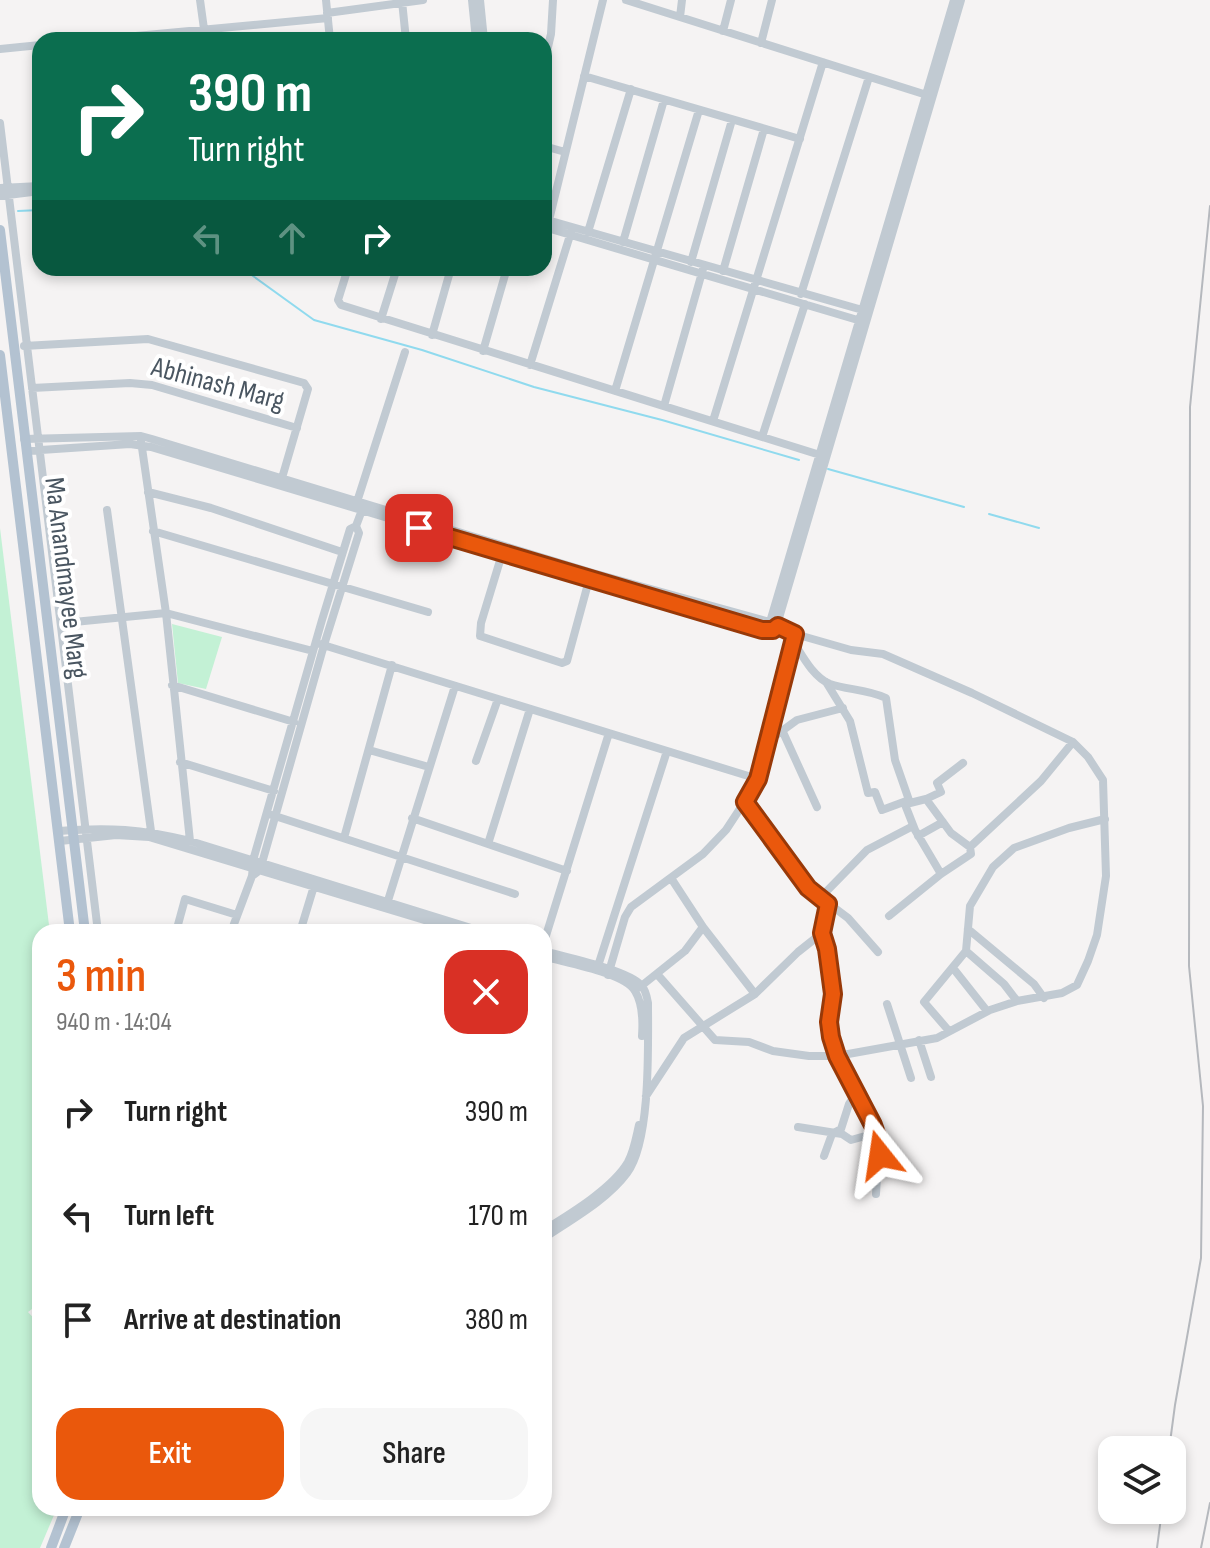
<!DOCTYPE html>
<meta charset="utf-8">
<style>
:root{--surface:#fff;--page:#f6f6f6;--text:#222;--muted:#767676;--accent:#ea580c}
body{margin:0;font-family:"Sofia Sans Condensed",sans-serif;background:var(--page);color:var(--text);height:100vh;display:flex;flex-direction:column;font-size:30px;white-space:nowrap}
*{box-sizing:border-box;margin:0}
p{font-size:26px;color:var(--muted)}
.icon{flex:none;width:44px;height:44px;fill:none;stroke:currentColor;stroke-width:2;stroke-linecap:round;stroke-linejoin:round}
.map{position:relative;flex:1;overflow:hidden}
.panel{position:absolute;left:32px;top:924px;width:520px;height:592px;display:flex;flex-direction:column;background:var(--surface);border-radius:24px;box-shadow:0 4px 12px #0003}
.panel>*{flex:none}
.guide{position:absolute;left:32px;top:32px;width:520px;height:244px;border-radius:24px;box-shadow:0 4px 12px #0003;background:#0b6e4f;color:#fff;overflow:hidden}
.fabs{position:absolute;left:1098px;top:1436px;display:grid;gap:16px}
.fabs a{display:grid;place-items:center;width:88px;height:88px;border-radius:16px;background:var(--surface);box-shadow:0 4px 12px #0003;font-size:40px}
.pin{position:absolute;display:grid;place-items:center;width:68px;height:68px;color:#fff;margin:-34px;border-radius:16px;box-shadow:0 4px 12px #0006}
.me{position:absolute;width:88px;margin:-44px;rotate:345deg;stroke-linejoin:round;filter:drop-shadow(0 0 6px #0008)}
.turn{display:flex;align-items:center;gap:28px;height:168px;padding:0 24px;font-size:36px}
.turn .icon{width:104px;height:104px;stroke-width:2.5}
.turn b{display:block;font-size:56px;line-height:68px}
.lanes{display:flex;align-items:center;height:76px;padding:0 24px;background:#0003;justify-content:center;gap:40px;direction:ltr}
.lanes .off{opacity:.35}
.round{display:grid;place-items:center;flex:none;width:84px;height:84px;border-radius:24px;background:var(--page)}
.head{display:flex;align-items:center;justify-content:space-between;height:136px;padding:0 24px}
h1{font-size:48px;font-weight:600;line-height:60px;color:var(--accent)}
.primary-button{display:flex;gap:16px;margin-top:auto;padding:16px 24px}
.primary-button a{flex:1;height:92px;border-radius:24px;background:var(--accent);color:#fff;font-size:32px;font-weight:600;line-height:92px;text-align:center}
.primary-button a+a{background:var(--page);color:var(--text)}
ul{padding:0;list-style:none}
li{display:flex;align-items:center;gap:24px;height:104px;padding:0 24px}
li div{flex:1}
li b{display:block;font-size:30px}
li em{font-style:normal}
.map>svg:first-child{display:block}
.green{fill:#c3f1d5}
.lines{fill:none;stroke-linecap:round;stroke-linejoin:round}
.stream{stroke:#90daee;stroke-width:2}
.minor{stroke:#c1cad2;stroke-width:8}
.major{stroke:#b3c2d1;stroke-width:10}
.rail{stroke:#b5b8bd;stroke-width:2}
.route-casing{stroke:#983908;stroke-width:20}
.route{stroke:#ea580c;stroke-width:14}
.labels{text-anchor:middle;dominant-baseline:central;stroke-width:8;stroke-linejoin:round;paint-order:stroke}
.street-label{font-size:28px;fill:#4a5661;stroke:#fff}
</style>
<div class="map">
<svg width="1210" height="1548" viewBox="0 0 1210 1548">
<rect width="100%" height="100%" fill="#f5f3f3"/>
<path class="green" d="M0,528L49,925L53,932H40V1303L28,1312L40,1325V1508H57L40,1548H0Z
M172,624L222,637L206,689L178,683Z"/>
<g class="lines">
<path class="stream" d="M18,211L40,210
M242,268L314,320L422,350L534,387L662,420L799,460
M828,469L964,507
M989,514L1039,528"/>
<path class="minor" d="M200,0L204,29
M326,0L330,40
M472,0L476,40
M480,0L484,40
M626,0L930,96
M402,1L406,40
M327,13L423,0
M680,17L682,0
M723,31L731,0
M93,40L328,18
M761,43L772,0
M0,49L40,45
M544,64L551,34L553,0
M584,76L800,139
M0,123L98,932
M544,146L565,152
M0,188L40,186
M0,196L40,191
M544,219L866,311
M549,220L603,0
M544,227L861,321
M588,232L631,89
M623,242L664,100
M691,262L732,120
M348,268L338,300L341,305L820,455
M723,271L764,129
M801,294L869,77
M381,319L397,268
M432,335L451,268
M24,346L148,339L304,383L308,389L282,478
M483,351L507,268
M530,365L571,232
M32,388L130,383L152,385L297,428
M615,391L699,110
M664,406L703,269
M713,421L823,62
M762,437L805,304
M24,439L141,436L152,439L593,573L770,622L954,0
M141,441L166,613L190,841
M26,451L130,444L151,447L762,630L776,628L961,0
M148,492L211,508L342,552
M356,505L405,352
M107,510L151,831
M356,526L359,533L324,645L260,870L252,876L254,857L322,620L350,529L356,526L362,510
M153,531L428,612
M502,554L481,623L480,636L562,663L567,661L589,580
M74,622L166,613L313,651
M793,641C802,655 813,677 830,684C848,690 867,689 886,698L895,760L910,803L926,799L951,833L970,847L1041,781L1073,742
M320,644L758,779
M826,682L850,721L868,793L875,792L882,810L909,800
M172,685L294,722
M782,730L817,807
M768,741L797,720L843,708
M369,750L429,767
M476,761L498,699
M180,762L274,791
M926,799L941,792L937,783L963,763
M745,802L808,888L848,918L878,952
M904,802L915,830L941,874
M272,815L515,894
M412,818L567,871
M59,831C109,827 141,829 190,841L484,932
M918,836L943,822
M344,838L392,665
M60,841L116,835L149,837L464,932
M488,844L530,709
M671,878L703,927L755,994
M820,898L867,850L913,826
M828,904L822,933L827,949L833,994L829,1022L831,1037L837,1056L866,1108L879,1142L876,1194
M386,907L455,686
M889,916L941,874L971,854L970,847
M968,929L1034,984L1044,998
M176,932L185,899L237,915
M231,932L252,876
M300,932L314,886
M544,942L609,733
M544,951C565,957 628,970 641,985C646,990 647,997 648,1003C648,1045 651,1141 627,1173C607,1200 572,1219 544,1238
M966,951L1004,984L1017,1001
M546,957C567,963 625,973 635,991C643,1004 643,1022 642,1036
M598,966L667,751
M953,968L987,1011
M657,974L715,1040L749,1042L773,1051L809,1056H837L937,1038L990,1010L1017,1001L1062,993L1077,985L1088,961L1097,935L1106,876L1103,780L1088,757L1073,742L972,693L883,654L851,650L795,634L776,626
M608,975L625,917L631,907L703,854L726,830L749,795L758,779L793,639
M640,987L685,951L703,927
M887,1004L911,1078
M949,1031L924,1002L966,951L970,906L993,867L1014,848L1069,828L1105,819
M919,1040L931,1077
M646,1096L684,1038L755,994L798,952L822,933
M798,1127L842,1134L851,1140L876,1133
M824,1156L832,1134L841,1129L849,1104L857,1092
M544,1230C570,1214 613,1188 628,1162C634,1151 636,1138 639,1125"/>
<path class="major" d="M0,230L85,932
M0,355L70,932
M51,1548L66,1508
M64,1548L80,1508"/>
<path class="rail" d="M1169,1450L1175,1405L1201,1258L1203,1106L1189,966L1190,407L1210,206
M1157,1548L1162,1510
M1201,1548L1210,1503"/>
</g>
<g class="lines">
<g class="route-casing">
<path id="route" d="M419,528L762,630H773L778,626L795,634L758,779L745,802L808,888L828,904L822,933L827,949L833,994L829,1022L831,1037L837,1056L873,1125L879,1142L880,1155"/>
</g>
<use href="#route" class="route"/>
</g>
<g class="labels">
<g class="street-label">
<text transform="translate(218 384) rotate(15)">Abhinash Marg</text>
<text transform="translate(66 578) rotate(83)">Ma Anandmayee Marg</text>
</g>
</g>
</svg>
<div class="fabs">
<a><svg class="icon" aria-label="layers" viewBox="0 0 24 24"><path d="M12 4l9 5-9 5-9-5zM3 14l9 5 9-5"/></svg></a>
</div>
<div class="pin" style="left:419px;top:528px;background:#d93025"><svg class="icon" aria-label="arrive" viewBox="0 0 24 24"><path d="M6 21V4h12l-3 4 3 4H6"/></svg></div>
<svg class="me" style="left:880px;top:1155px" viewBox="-20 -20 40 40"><path d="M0-17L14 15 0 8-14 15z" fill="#ea580c" stroke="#fff" stroke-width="4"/></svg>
<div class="guide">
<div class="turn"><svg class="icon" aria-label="right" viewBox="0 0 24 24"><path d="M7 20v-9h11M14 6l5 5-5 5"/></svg><div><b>390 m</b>Turn right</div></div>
<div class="lanes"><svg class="icon off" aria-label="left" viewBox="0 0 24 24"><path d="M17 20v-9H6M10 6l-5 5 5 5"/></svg><svg class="icon off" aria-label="ahead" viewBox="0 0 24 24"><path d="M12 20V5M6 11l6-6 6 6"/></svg><svg class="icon" aria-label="right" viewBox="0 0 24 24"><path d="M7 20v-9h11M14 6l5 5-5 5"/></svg></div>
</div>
<section class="panel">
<div class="head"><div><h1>3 min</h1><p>940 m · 14:04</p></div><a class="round" style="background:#d93025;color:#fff"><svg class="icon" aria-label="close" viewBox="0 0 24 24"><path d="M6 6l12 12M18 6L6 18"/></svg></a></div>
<ul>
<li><svg class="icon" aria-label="right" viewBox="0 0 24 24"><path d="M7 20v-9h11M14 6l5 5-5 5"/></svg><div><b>Turn right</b></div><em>390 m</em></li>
<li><svg class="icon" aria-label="left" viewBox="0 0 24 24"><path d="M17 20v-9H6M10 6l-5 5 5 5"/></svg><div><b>Turn left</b></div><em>170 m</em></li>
<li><svg class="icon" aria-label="arrive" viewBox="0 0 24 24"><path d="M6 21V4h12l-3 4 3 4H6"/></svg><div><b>Arrive at destination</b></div><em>380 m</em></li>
</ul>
<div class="primary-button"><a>Exit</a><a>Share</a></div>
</section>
</div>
